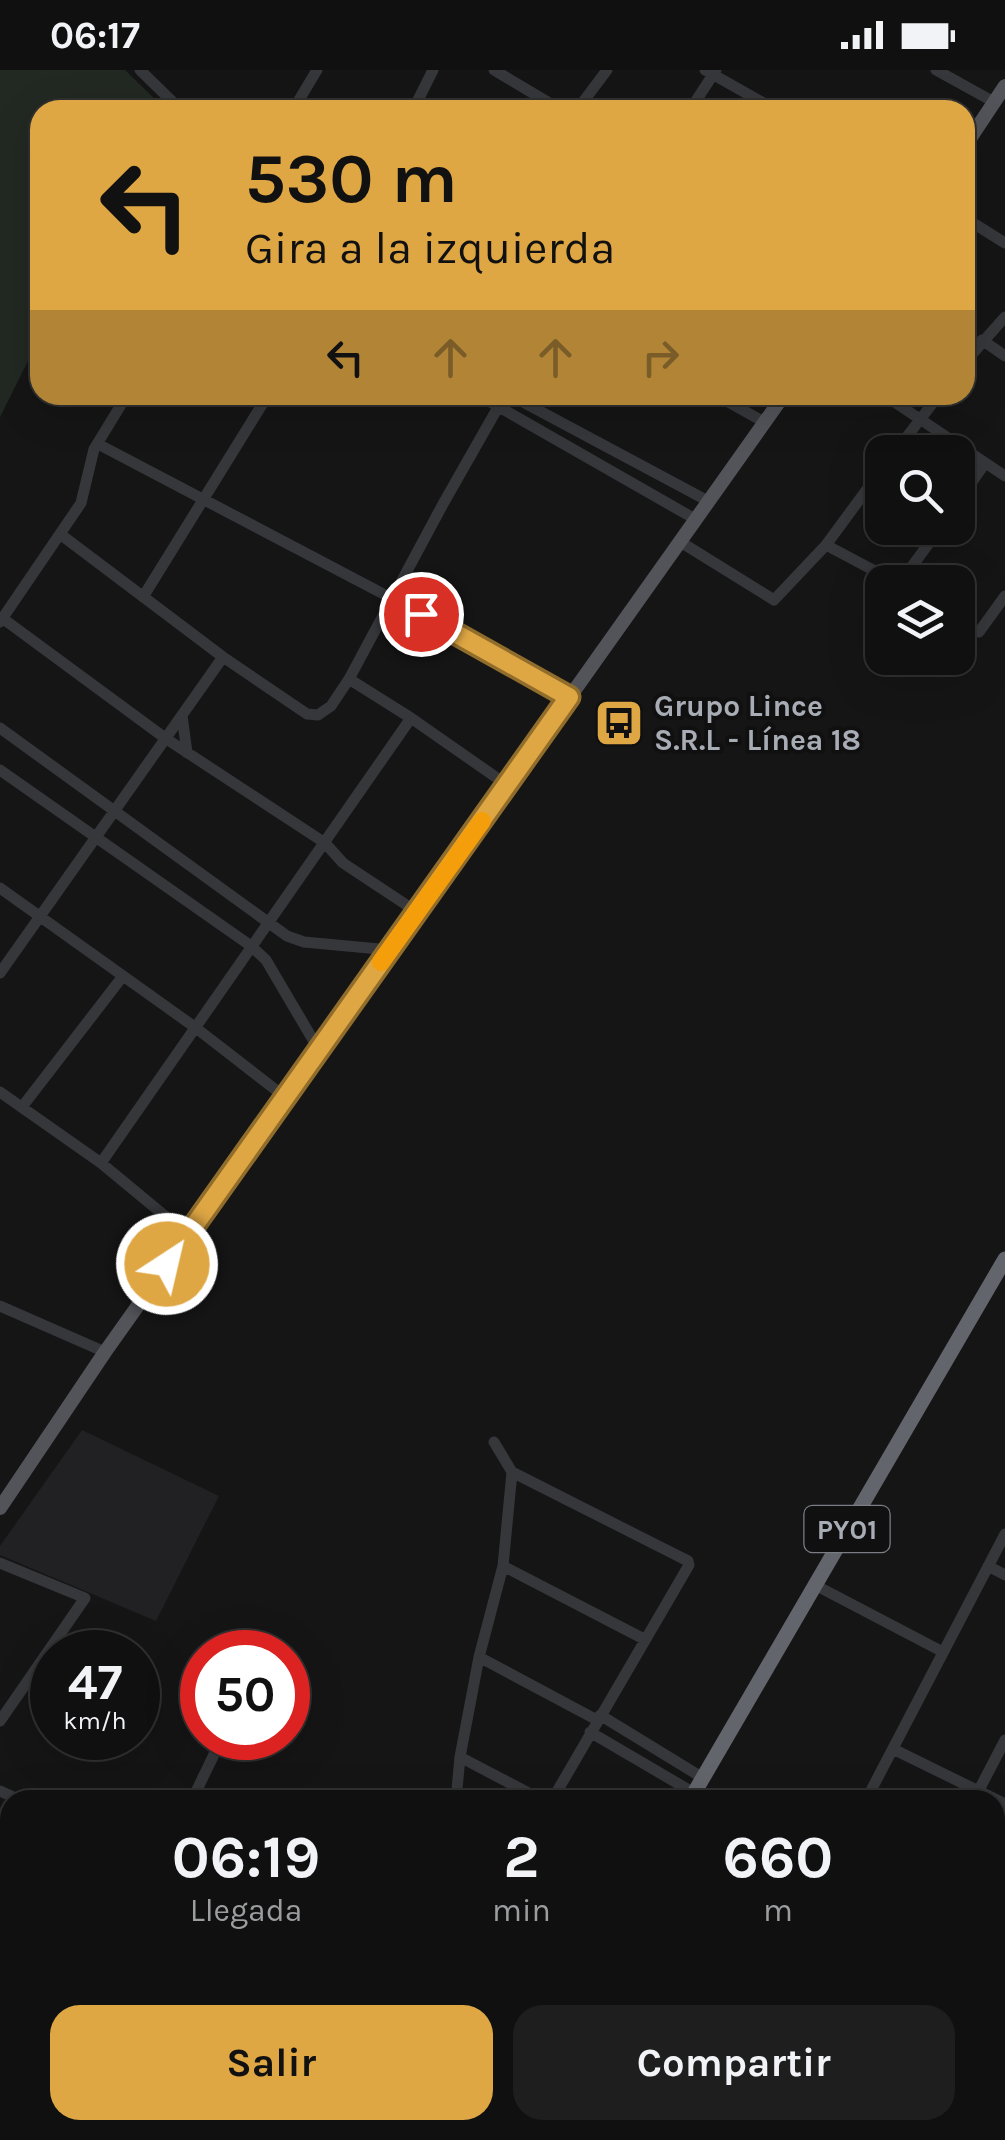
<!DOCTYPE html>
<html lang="es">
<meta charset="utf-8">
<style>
:root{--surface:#101010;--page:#1e1e1e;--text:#f1f3f6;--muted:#9c9d9f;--line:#303030;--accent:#dfa744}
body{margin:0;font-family:Karla,sans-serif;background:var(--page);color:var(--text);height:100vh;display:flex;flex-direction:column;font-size:38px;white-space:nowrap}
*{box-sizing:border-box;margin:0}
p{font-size:32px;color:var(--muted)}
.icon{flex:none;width:55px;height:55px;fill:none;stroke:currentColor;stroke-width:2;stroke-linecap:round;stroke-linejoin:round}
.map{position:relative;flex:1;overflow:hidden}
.side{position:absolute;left:0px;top:1720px;width:1005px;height:350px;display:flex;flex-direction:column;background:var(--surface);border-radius:30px 30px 0 0;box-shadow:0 10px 40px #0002,0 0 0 2px var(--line)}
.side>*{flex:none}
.banner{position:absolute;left:30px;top:30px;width:945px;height:305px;border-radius:30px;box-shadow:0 10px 40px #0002,0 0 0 2px var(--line);background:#dfa744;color:#111;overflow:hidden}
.fabs{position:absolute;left:865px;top:365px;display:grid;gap:20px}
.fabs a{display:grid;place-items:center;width:110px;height:110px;border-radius:20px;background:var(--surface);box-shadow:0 10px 40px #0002,0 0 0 2px var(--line);font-size:50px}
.speed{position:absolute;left:30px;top:1560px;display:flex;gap:20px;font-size:50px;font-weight:700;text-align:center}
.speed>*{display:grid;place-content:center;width:130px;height:130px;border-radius:50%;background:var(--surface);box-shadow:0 10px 40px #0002,0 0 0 2px var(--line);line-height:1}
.speed small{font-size:25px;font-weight:400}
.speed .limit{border:15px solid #d22;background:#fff;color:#111}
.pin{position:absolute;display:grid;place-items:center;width:85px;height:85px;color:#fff;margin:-42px;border:5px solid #fff;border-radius:50%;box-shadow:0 2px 10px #0007}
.me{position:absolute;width:110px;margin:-55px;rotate:35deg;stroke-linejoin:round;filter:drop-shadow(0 0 8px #0008)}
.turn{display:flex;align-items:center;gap:35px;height:210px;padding:0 50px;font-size:45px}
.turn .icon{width:130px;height:130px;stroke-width:2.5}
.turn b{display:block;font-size:70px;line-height:85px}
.lanes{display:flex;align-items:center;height:95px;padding:0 50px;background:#0003;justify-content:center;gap:50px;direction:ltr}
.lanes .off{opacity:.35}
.eta{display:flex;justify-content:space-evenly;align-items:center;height:170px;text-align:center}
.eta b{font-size:60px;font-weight:700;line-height:70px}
.action{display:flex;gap:20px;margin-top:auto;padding:20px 50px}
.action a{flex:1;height:115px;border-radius:30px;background:var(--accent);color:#111;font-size:40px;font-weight:700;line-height:115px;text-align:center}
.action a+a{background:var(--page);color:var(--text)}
.status{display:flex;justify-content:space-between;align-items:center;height:70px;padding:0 50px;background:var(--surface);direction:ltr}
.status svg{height:28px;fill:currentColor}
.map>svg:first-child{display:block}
.built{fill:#212123}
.green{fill:#222822}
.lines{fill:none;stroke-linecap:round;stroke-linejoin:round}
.minor{stroke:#36373b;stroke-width:11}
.major{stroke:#53545a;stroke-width:14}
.highway{stroke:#63656c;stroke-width:15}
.route-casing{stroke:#916d2c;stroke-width:25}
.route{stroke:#dfa744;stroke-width:18}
.slow{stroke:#f59e0b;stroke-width:18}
.labels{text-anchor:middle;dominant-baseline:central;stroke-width:8;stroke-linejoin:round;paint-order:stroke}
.shield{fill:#101011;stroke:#7a7e84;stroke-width:2.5}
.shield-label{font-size:28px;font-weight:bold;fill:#a8adb5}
.poi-label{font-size:30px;font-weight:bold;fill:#a8adb5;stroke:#101011;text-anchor:start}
</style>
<div class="status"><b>06:17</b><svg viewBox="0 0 49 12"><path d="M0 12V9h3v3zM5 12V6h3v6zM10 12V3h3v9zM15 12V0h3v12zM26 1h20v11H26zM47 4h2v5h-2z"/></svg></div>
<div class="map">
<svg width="1005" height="2070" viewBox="0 0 1005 2070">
<rect width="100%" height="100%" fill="#151516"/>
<path class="built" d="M82,1360L219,1426L156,1551L0,1485V1476Z"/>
<path class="green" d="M0,0H125L166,40H40V267L0,347Z"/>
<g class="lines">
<path class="minor" d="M140,0L181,40
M494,0L561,40
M705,0L776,40
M936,0L994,32
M293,40L317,0
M413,40L433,0
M577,40L607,0
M690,40L716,0
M965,148L1005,173
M982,270L1005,286
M965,292L1005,247
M478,325L695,449
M510,325L708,431
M716,325L764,352
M884,325L1005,406
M98,374L391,528L569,627
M895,382L939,325
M958,432L985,393
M60,464L223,587L307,644L318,645L331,636L349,609L443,434L505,325
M679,471L774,530L826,475L882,399
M826,475L892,510H902L940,458
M143,527L268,325
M2,548L165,668L325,773L343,793L417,842
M0,552L81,433L94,379L127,325
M979,562L1005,526
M349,609L411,648L507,715
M182,645L187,683
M0,658L287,866L304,872L390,880
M0,700L251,876L266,890L319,980
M0,818L196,958L285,1027
M0,903L223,587
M0,1022L101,1093L188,1165
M22,1037L123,906
M101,1093L411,648
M0,1236L105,1282
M512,1402L688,1491L689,1495L552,1730
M0,1493L85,1528L0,1651
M503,1496L644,1569
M988,1496L1005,1505
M815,1515L943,1582
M479,1587L597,1650
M600,1645L703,1708
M590,1662L694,1723
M893,1679L1005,1734
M460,1687L542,1730
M979,1720L1005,1670
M0,1721L20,1730
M192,1730L222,1668
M456,1730L460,1687L479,1587L503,1496L512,1402L494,1372
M866,1730L1005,1464
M0,1830L10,1835
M1,1993H10
M119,2070L122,2060
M684,2070L690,2060"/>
<path class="major" d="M965,76L1005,16
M0,1438L105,1282L784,325
M995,2050L1005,2041
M968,2070L981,2060"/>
<path class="highway" d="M690,1730L1005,1189
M473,2070L481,2060"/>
</g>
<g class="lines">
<g class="route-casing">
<path id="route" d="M167,1194L569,627L421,544"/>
</g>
<use href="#route" class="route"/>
<path class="slow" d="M381,892L482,751"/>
</g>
<defs>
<g id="bus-square" transform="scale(2.5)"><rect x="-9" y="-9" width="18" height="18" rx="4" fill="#dfa744" stroke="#101011"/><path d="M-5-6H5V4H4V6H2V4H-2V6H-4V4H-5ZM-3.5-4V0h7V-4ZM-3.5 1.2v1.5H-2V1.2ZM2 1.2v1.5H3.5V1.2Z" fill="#111"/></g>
</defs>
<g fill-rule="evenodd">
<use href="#bus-square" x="619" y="653"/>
</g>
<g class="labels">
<rect class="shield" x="804.5" y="1436" width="85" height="46" rx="8"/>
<g class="shield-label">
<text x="847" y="1459">PY01</text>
</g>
<g class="poi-label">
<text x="654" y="636">Grupo Lince<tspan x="654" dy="34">S.R.L - Línea 18</tspan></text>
</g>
</g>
</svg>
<div class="fabs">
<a><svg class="icon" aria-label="search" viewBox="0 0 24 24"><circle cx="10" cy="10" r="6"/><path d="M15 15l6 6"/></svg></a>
<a><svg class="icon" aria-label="layers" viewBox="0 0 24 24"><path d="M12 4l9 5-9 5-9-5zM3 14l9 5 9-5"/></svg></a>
</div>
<div class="speed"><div>47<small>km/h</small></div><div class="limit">50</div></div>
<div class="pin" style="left:421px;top:544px;background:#d93025"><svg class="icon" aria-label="arrive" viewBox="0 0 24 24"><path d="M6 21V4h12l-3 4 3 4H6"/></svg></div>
<svg class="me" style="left:167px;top:1194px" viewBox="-20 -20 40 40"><circle r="17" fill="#dfa744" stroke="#fff" stroke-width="3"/><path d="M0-11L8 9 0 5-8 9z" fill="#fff"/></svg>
<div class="banner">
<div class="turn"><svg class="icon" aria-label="left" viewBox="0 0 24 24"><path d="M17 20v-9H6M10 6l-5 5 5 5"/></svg><div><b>530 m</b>Gira a la izquierda</div></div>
<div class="lanes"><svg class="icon" aria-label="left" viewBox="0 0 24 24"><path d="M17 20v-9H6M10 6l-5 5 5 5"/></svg><svg class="icon off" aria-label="ahead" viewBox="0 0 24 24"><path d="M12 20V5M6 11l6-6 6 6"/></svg><svg class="icon off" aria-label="ahead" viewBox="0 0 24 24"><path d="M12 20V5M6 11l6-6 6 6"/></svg><svg class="icon off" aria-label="right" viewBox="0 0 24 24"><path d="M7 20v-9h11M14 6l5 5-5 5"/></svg></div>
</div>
<section class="side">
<div class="eta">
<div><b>06:19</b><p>Llegada</p></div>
<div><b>2</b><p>min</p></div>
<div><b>660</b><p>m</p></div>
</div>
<div class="action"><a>Salir</a><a>Compartir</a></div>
</section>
</div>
